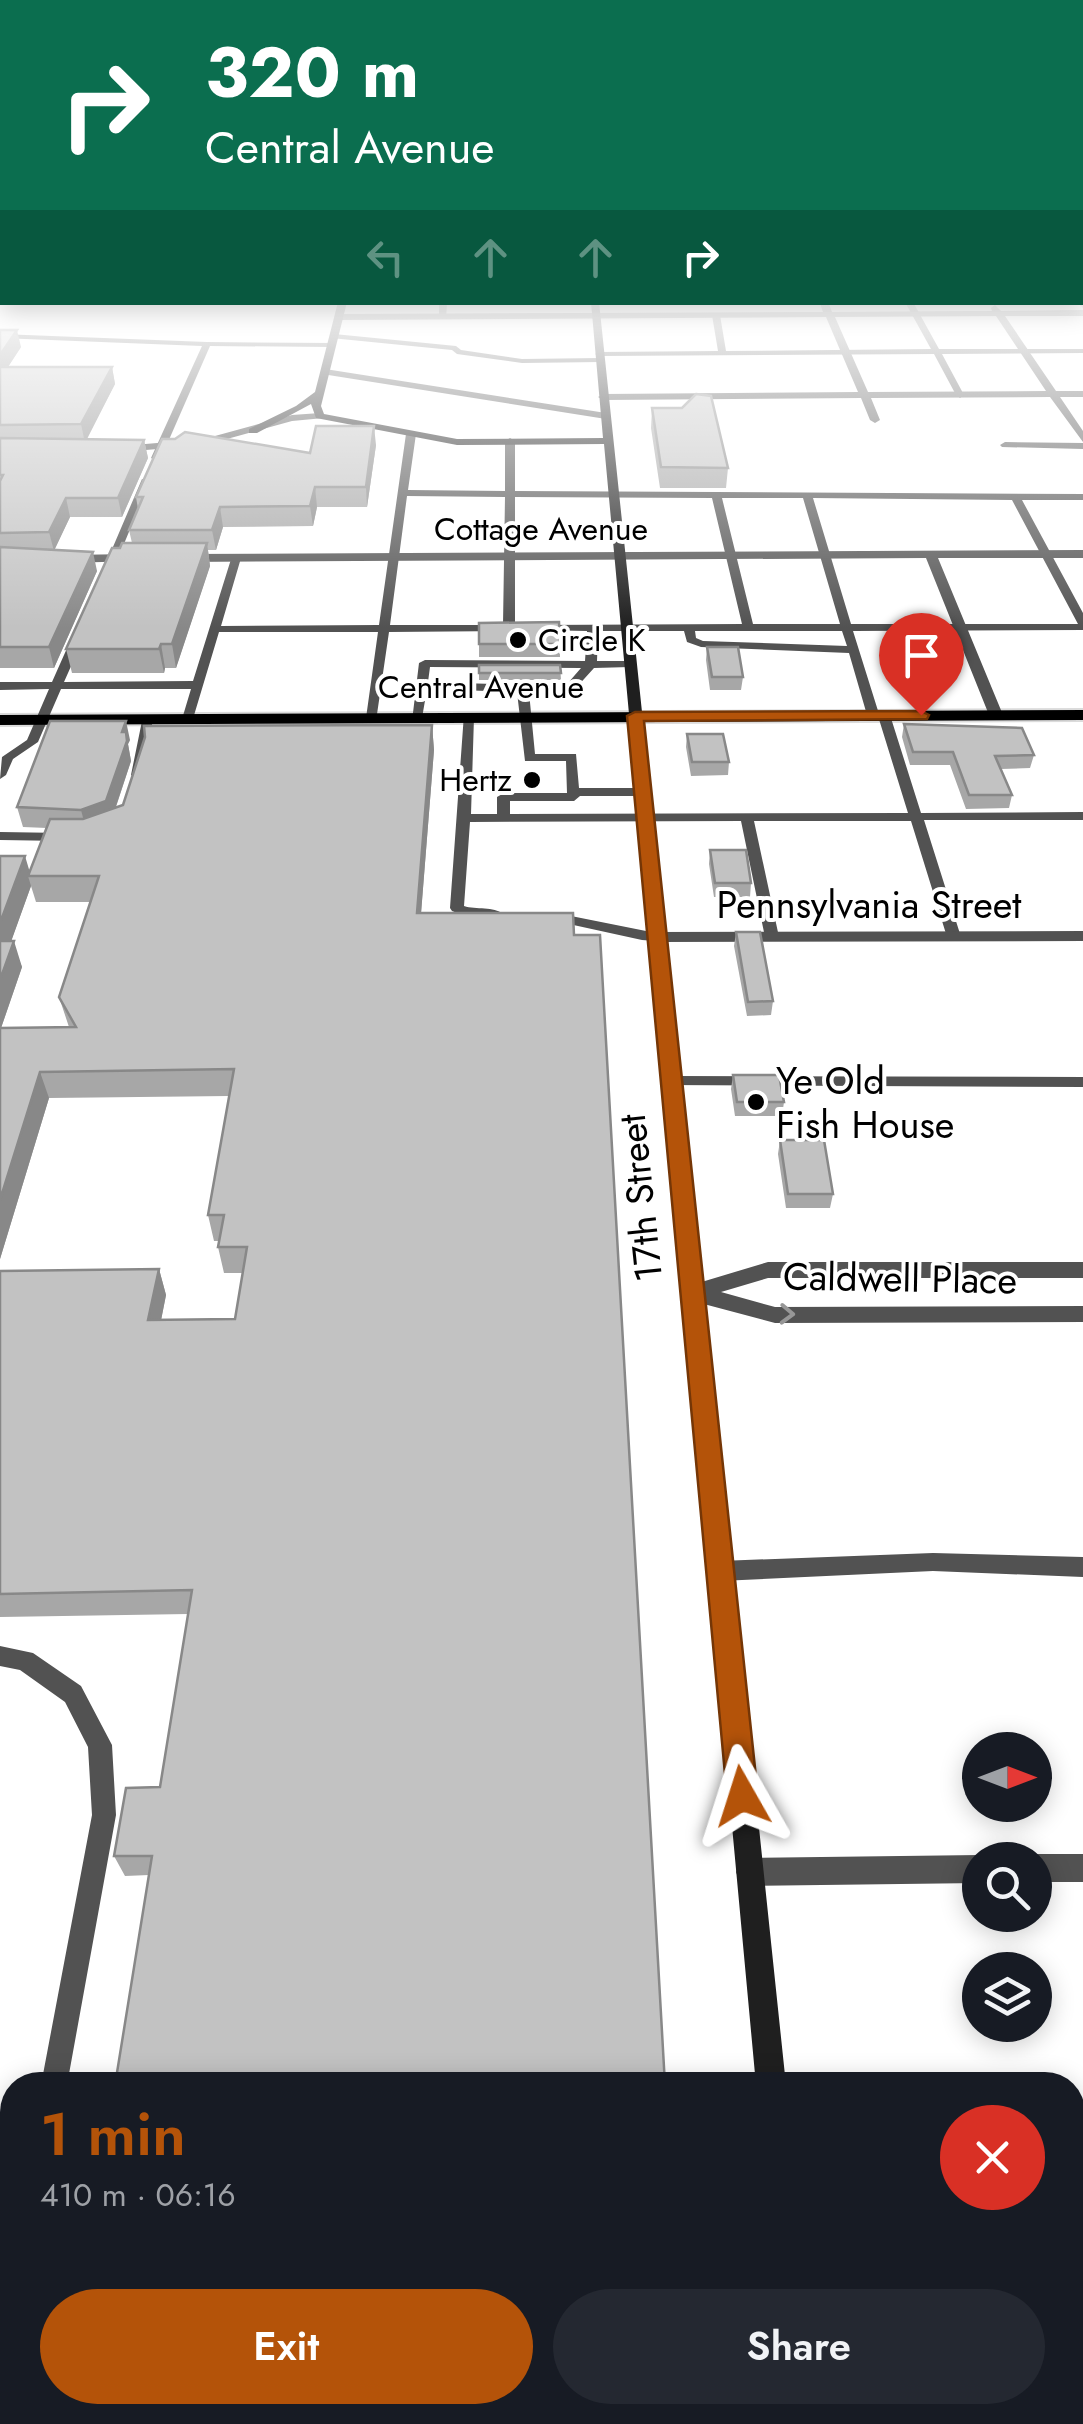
<!DOCTYPE html>
<meta charset="utf-8">
<style>
:root{--surface:#171b24;--page:#242831;--text:#f1f3f6;--muted:#9ea1a6;--accent:#b45309}
body{margin:0;font-family:Jost,sans-serif;background:var(--page);color:var(--text);height:100vh;display:flex;flex-direction:column;font-size:38px;white-space:nowrap}
*{box-sizing:border-box;margin:0}
p{font-size:32px;color:var(--muted)}
.icon{flex:none;width:55px;height:55px;fill:none;stroke:currentColor;stroke-width:2;stroke-linecap:round;stroke-linejoin:round}
.map{position:relative;flex:1;overflow:hidden}
.panel{position:absolute;left:0px;top:2072px;width:1085px;height:352px;display:flex;flex-direction:column;background:var(--surface);border-radius:40px 40px 0 0;box-shadow:0 5px 25px #0003}
.panel>*{flex:none}
.guide{position:absolute;left:0px;top:0px;width:1085px;height:305px;box-shadow:0 5px 25px #0003;background:#0b6e4f;color:#fff;overflow:hidden}
.needle{width:65px;rotate:90deg}
.buttons{position:absolute;left:962px;top:1732px;display:grid;gap:20px}
.buttons a{display:grid;place-items:center;width:90px;height:90px;border-radius:50%;background:var(--surface);box-shadow:0 5px 25px #0003;font-size:50px}
.pin{position:absolute;display:grid;place-items:center;width:85px;height:85px;color:#fff;margin:-102px -42px;border-radius:50% 50% 50% 0;rotate:-45deg;box-shadow:0 0 10px #0007}
.pin .icon{rotate:45deg}
.me{position:absolute;width:110px;margin:-55px;rotate:354deg;stroke-linejoin:round;filter:drop-shadow(0 0 8px #0008)}
.turn{display:flex;align-items:center;gap:35px;height:210px;padding:0 40px;font-size:45px}
.turn .icon{width:130px;height:130px;stroke-width:2.5}
.turn b{display:block;font-size:70px;line-height:85px}
.lanes{display:flex;align-items:center;height:95px;padding:0 40px;background:#0003;justify-content:center;gap:50px;direction:ltr}
.lanes .off{opacity:.35}
.round{display:grid;place-items:center;flex:none;width:105px;height:105px;border-radius:52px;background:var(--page)}
.overview{display:flex;align-items:center;justify-content:space-between;height:170px;padding:0 40px}
h1{font-size:60px;font-weight:600;line-height:75px;color:var(--accent)}
.primary-button{display:flex;gap:20px;margin-top:auto;padding:20px 40px}
.primary-button a{flex:1;height:115px;border-radius:60px;background:var(--accent);color:#fff;font-size:40px;font-weight:600;line-height:115px;text-align:center}
.primary-button a+a{background:var(--page);color:var(--text)}
.map>svg:first-child{display:block}
.lines{fill:none;stroke-linecap:round;stroke-linejoin:round}
.primary-casing{stroke:#dbdbdb;stroke-width:4}
.lane{fill:#525252;fill-rule:evenodd}
.street{fill:#525252;fill-rule:evenodd}
.secondary{fill:#1f1f1f;fill-rule:evenodd}
.primary{fill:#000;fill-rule:evenodd}
.wall{fill:#a7a7a7;fill-rule:evenodd}
.shaded-wall{fill:#888}
.building{fill:#c2c2c2;stroke:#888;stroke-width:2.5}
.oneway{stroke:#979797}
.route{fill:#b45309;stroke:#753606;stroke-width:2.5}
.poi-dot{fill:#000;stroke:#fff;stroke-width:4}
.labels{text-anchor:middle;dominant-baseline:central;stroke-width:8;stroke-linejoin:round;paint-order:stroke}
.far-street-label{font-size:32px;fill:#000;stroke:#fff}
.far-poi-label{font-size:32px;fill:#000;stroke:#fff;text-anchor:start}
.street-label{font-size:38px;fill:#000;stroke:#fff}
.poi-label{font-size:38px;fill:#000;stroke:#fff;text-anchor:start}
</style>
<div class="map">
<svg width="1083" height="2424" viewBox="0 0 1083 2424">
<rect width="100%" height="100%" fill="#fff"/>
<g class="lines">
<g class="primary-casing">
<path id="primary" d="M1083,710V720L0,725V715Z"/>
</g>
<path class="lane" d="M1083,300V308L1077,302Z
M257,302H346L347,303L343,305Z
M439,302H447L446,319L439,317Z
M905,302H913L939,349H1083V353L942,354L964,395L960,398L956,395L934,354L599,356L595,354L599,352L718,351L712,315L716,313L720,315L726,351L931,349Z
M0,334L207,342L332,343L336,345L332,347L210,346L161,458L156,461L151,458L202,346L0,338Z
M334,334L456,346L461,350L522,359L600,358L604,360L600,362L522,363L457,354L452,350L331,338Z
M325,369L606,413L610,416L606,419L322,374Z
M411,431L416,434L408,490L505,491V441L510,438L515,441V491L1083,494V500H1022L1083,613V630L853,631L879,714L884,711L890,715L921,813L1083,812V820H924L961,937L954,941L947,937L911,821H754L779,937L772,941L765,937L741,821L470,822L464,906C476,910 494,906 503,914C488,924 468,917 452,911L450,908L464,714L474,717L471,814H497V797L504,793H567L566,761H525L517,692L427,689L422,718L412,721L419,663L425,660L585,661L587,631L535,630V626L539,625L742,624L712,498L515,497V628L509,631L389,632L376,721L366,718L378,632H219L192,722L182,719L191,689H61L38,742L13,759L6,775L0,779L2,757L27,740L49,689L0,690V682H52L72,637L78,634L84,637L64,682L193,681L232,556L241,558L221,626L379,625L406,434ZM407,496L505,497L503,625H390ZM722,498H803L840,624H753ZM813,498L1012,500L1078,624H851ZM598,631H684L687,642L701,647L849,653L867,715L873,719L878,716L908,813L510,814V801H574L580,796H642L648,792L642,788H579L576,754H535L529,692L575,689L594,668L630,667L636,664L630,661H597ZM695,631H842L847,646L703,641L696,638ZM430,667L581,668L568,683L523,685L428,682Z
M1005,442L1083,443V449L1002,447L1000,445Z
M142,479L150,481L114,568L105,570L104,568Z
M143,716L153,719L143,775L137,779L131,775Z
M0,832L64,833L71,837L64,841L0,840Z
M551,912L656,933L663,937L656,941L642,940L546,919L544,916Z
M671,1076L1083,1077V1087L665,1085L663,1081L665,1077Z
M933,1553L1083,1557V1577L933,1571L720,1581L712,1578L709,1571L712,1564L720,1561Z
M0,1646L33,1653L81,1686L112,1745L116,1815L67,2085H41L92,1815L88,1747L65,1702L20,1670L0,1666Z
M1072,2234H1083V2262H1072Z
M12,2301V2412H26L23,2420L13,2424H0V2309L2,2306Z"/>
<path class="street" d="M828,302L832,312L992,311L991,308L995,305L1001,311L1083,310V316H1005L1056,391H1083V397H1060L1083,431V442L1050,397L871,398L880,420L875,423L870,420L861,398L603,400L598,397L603,394L858,392L826,317L339,320L335,317L339,314L823,312L820,303ZM996,316L1046,391L868,392L835,317Z
M320,413L324,418L292,421L205,445L122,452L117,449L122,446L204,439L292,415Z
M1083,550V558H938L1003,715L996,719L989,715L926,558L182,562L176,558L182,554Z
M133,554L137,555V561L67,563L61,559L67,555Z
M1083,931V941L656,942L648,937L656,932Z
M768,1262H1083V1278H768L721,1292L775,1307L1083,1306V1322L775,1323L685,1299L681,1293L685,1287Z
M1035,1854H1083V1882H1035V1860H1024Z
M980,1855L990,1860H980V1883L750,1886L740,1882L736,1872L740,1862L750,1858Z"/>
<path class="secondary" d="M338,302H347L321,406L324,414L457,439L603,438L591,302H599L786,2085H756L604,444L457,445L316,418L311,404L257,433H249V429L296,406L315,392Z
M787,2412H821L822,2424H788Z"/>
<use href="#primary" class="primary"/>
</g>
<path class="wall" d="M0,330L21,347L8,367H112L115,384L86,439L144,440L148,458L122,517H70L54,550L97,571L54,668H0Z
M652,408L728,468L726,488H660L651,428Z
M376,445L367,507H317L313,526L223,527L216,550H208L210,566L176,668H165L164,673H72L66,649L120,548L132,543L129,530L138,509L136,497L310,453Z
M559,622L560,657H479V623Z
M707,647L743,677L741,690H710L706,660Z
M479,665H560L561,680H479Z
M904,724L1034,755L1030,768L1001,769L1012,795L1009,808L966,809L950,765H910L902,737Z
M432,725L434,750L421,913L149,1875L125,1876L114,1856L160,1787L188,1614L0,1617V1271L159,1269L166,1295L161,1320L235,1319L243,1273H224L218,1247L219,1241H214L208,1215L229,1096L49,1098L0,1259V856L30,872L47,828L23,827L17,807L130,740L128,744L131,761L116,807ZM31,886L36,902H90L59,997L69,1027L1,1028L22,967L11,941Z
M687,734L729,762L728,775L691,776L686,747Z
M710,850L751,883L750,897H714L709,864Z
M736,932L773,1001L771,1015L747,1016L734,946Z
M733,1075L784,1102L782,1116H735L731,1089Z
M780,1140L833,1194L830,1208H786L778,1154Z"/>
<path class="shaded-wall" d="M17,330L21,347L0,379V355Z
M112,367L115,384L85,443L81,424Z
M374,426L376,445L367,507L366,487Z
M144,440L148,458L122,517L118,498Z
M315,487L317,507L313,526L310,506Z
M66,498L70,517L54,551L49,532Z
M220,507L223,527L216,550L212,530Z
M207,543L210,566L176,668L172,644Z
M93,552L97,571L54,668L49,647Z
M161,644L165,668L164,673L159,649Z
M126,721L130,740L128,744L131,761L111,821L86,829L81,810L122,732Z
M432,725L434,750L419,939L417,913Z
M25,856L31,876H28L31,886L2,967L0,962V923Z
M14,941L22,967L0,1031V980Z
M40,1072L49,1098L0,1259V1200Z
M159,1269L166,1295L156,1346L148,1320Z"/>
<path class="building" d="M0,330H17L0,355Z
M0,367H112L81,424L0,425Z
M696,394L711,396L728,468L661,467L652,408H682Z
M316,426H374L366,487H315L310,506L220,507L212,530H129L143,497H136L162,439H175L185,432L310,453Z
M0,438L144,440L118,498H66L49,532L0,533V481L3,475H0Z
M122,543H207L172,644H161L159,649H66L112,548H120Z
M0,547L93,552L49,647H0Z
M559,622L560,644H479V623Z
M707,647H738L743,677H712Z
M479,665H560L561,673H479Z
M50,721H126L122,732H126L127,741L106,801L81,810L17,807Z
M904,724L1022,728L1034,755L995,756L1012,795H969L953,752H913Z
M432,725L417,913H573L574,935H600L665,2085H115L152,1856H114L126,1788L160,1787L192,1590L0,1594V1271L159,1269L148,1320L235,1319L247,1247H218L224,1215H208L234,1069L40,1072L0,1200V1028L76,1027L59,997L99,876H28L50,819H83L123,805L145,737L144,726Z
M687,734H723L729,762H692Z
M710,850H746L751,883H715Z
M0,856H25L0,923Z
M736,932H760L773,1001L748,1002Z
M0,941H14L0,980Z
M733,1075H779L784,1102H737Z
M780,1140H824L833,1194H788Z"/>
<defs><path id="oneway-chevron" d="M-2-3.5L2.5 0L-2 3.5" fill="none" stroke-width="1.6" stroke-linecap="round" stroke-linejoin="round" transform="scale(2.5)"/></defs>
<use class="oneway" href="#oneway-chevron" transform="translate(787 1314) rotate(2)"/>
<linearGradient id="sky" x2="0" y2="1"><stop stop-color="#8baccb"/><stop offset="0.46" stop-color="#fff"/><stop offset="1" stop-color="#fff" stop-opacity="0"/></linearGradient>
<rect width="1083" height="628" fill="url(#sky)"/>
<path class="route" d="M921,711L929,715L927,719L644,721L758,1796L753,1807L742,1812L731,1807L727,1796L627,716L635,712Z"/>
<g class="poi-dot">
<circle cx="518" cy="640" r="10"/>
<circle cx="532" cy="780" r="10"/>
<circle cx="756" cy="1102" r="10"/>
</g>
<g class="labels">
<g class="far-street-label">
<text x="541" y="529">Cottage Avenue</text>
<text x="481" y="687">Central Avenue</text>
</g>
<g class="far-poi-label">
<text x="538" y="640">Circle K</text>
<text x="512" y="780" text-anchor="end">Hertz</text>
</g>
<g class="street-label">
<text x="869" y="904">Pennsylvania Street</text>
<text transform="translate(640 1198) rotate(-96)">17th Street</text>
<text transform="translate(900 1278) rotate(1)">Caldwell Place</text>
</g>
<g class="poi-label">
<text x="776" y="1080">Ye Old<tspan x="776" dy="44">Fish House</tspan></text>
</g>
</g>
</svg>
<div class="buttons">
<a><svg class="needle" viewBox="-14 -14 28 28"><path d="M0-13l5 13h-10z" fill="#e53935"/><path d="M0 13l5-13h-10z" fill="#9ea1a6"/></svg></a>
<a><svg class="icon" aria-label="search" viewBox="0 0 24 24"><circle cx="10" cy="10" r="6"/><path d="M15 15l6 6"/></svg></a>
<a><svg class="icon" aria-label="layers" viewBox="0 0 24 24"><path d="M12 4l9 5-9 5-9-5zM3 14l9 5 9-5"/></svg></a>
</div>
<div class="pin" style="left:921px;top:715px;background:#d93025"><svg class="icon" aria-label="arrive" viewBox="0 0 24 24"><path d="M6 21V4h12l-3 4 3 4H6"/></svg></div>
<svg class="me" style="left:742px;top:1796px" viewBox="-20 -20 40 40"><path d="M0-17L14 15 0 8-14 15z" fill="#b45309" stroke="#fff" stroke-width="4"/></svg>
<div class="guide">
<div class="turn"><svg class="icon" aria-label="right" viewBox="0 0 24 24"><path d="M7 20v-9h11M14 6l5 5-5 5"/></svg><div><b>320 m</b>Central Avenue</div></div>
<div class="lanes"><svg class="icon off" aria-label="left" viewBox="0 0 24 24"><path d="M17 20v-9H6M10 6l-5 5 5 5"/></svg><svg class="icon off" aria-label="ahead" viewBox="0 0 24 24"><path d="M12 20V5M6 11l6-6 6 6"/></svg><svg class="icon off" aria-label="ahead" viewBox="0 0 24 24"><path d="M12 20V5M6 11l6-6 6 6"/></svg><svg class="icon" aria-label="right" viewBox="0 0 24 24"><path d="M7 20v-9h11M14 6l5 5-5 5"/></svg></div>
</div>
<section class="panel">
<div class="overview"><div><h1>1 min</h1><p>410 m · 06:16</p></div><a class="round" style="background:#d93025;color:#fff"><svg class="icon" aria-label="close" viewBox="0 0 24 24"><path d="M6 6l12 12M18 6L6 18"/></svg></a></div>
<div class="primary-button"><a>Exit</a><a>Share</a></div>
</section>
</div>
